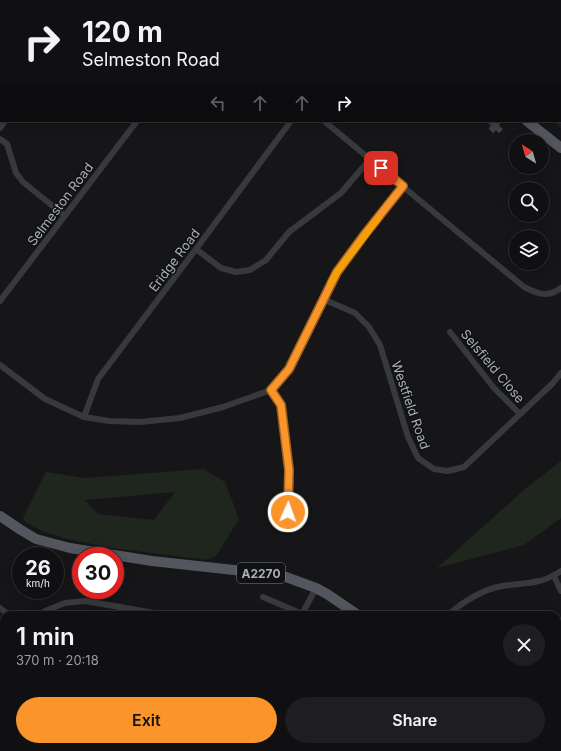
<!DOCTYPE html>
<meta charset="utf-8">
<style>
:root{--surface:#101012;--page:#1e1e20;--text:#f1f3f6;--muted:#9c9d9f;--line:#303032;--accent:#fa952c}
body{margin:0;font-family:Inter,sans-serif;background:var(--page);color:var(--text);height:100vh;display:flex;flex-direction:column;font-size:15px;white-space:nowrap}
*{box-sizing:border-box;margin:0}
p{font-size:13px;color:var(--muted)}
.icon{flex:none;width:22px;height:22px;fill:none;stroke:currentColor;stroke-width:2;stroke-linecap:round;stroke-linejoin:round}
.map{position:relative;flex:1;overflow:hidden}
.drawer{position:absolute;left:0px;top:611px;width:561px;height:140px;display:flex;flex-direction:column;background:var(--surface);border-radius:12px 12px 0 0;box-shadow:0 2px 10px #0003,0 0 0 1px var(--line)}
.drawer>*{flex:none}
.guide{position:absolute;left:0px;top:0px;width:561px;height:122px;box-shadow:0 2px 10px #0003,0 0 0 1px var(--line);background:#101012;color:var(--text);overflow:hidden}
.needle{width:26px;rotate:323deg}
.controls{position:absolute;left:509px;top:134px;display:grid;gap:8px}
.controls a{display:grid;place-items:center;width:40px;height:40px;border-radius:50%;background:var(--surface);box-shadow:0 2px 10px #0003,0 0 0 1px var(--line);font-size:20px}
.speed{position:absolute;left:12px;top:547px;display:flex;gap:8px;font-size:20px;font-weight:700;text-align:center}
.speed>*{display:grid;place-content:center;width:52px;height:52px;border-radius:50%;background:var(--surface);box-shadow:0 2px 10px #0003,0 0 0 1px var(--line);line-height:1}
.speed small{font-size:10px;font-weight:400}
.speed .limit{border:6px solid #d22;background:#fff;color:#111}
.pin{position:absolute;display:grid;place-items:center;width:34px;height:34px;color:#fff;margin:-17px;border-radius:8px;box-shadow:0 2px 6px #0006}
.me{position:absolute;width:44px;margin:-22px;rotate:2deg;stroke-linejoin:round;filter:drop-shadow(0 0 3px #0008)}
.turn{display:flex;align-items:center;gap:14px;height:84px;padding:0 16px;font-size:18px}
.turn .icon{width:52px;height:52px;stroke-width:2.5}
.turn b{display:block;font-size:28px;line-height:34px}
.lanes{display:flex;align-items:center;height:38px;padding:0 16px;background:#0003;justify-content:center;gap:20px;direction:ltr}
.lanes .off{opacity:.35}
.round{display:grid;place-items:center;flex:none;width:42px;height:42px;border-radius:21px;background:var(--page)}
.headline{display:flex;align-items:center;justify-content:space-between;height:68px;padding:0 16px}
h1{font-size:24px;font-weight:600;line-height:30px}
.primary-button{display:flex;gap:8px;margin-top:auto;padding:8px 16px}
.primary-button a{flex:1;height:46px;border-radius:24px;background:var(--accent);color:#111;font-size:16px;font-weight:600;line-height:46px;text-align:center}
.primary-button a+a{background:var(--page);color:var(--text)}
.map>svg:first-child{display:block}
.built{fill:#222225}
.green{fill:#1e261e;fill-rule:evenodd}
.building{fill:#404145;stroke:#303134}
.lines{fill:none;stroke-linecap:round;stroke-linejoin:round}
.minor{stroke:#37393d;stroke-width:6}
.primary{stroke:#53565d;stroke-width:10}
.route-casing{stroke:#a2611d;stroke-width:10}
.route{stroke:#fa952c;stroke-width:7}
.slow{stroke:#f59e0b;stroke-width:7}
.labels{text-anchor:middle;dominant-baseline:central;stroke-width:3;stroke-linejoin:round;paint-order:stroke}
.shield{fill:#111113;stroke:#7a8087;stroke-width:1}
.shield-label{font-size:12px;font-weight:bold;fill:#a7afb9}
.street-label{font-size:13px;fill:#a7afb9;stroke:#111113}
</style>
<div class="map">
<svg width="561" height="751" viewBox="0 0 561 751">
<rect width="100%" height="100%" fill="#161618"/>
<path class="built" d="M529,0H561V128L554,121H560V1H529Z"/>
<path class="green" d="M391,0H529V1H393Z
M561,461V518L524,545L437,568L526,488Z
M203,469L225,482L239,519L216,556L207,560L112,548L68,539L44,532L24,521L23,517L46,472L85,478ZM175,492L154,520L98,514L85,500Z
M4,685V747H76L72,751H0V686Z"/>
<path class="building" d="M486,121H497L500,124L499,126L503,129L499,133L496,130L493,133L489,129L491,125Z"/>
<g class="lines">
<path class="minor" d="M205,1V0
M324,121L524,287C538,294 548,298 561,288
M0,128L5,121
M0,139L7,144L16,173L23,182L65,216
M196,249L221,268L236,272L250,270L266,260L289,232L341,193L370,159
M323,299L355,313L369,327L380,345L408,437L418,458L434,469L448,471L464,467L553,383L561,373
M0,301L137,121
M450,332L494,388L520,414
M0,365L45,399L84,417L109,421L140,422L180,418L223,407L271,390L289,369L337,272L365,234L403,186
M271,390L281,405L289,469L288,512
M84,417L98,379L196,249L291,121
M554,576L561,591
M263,597L305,615
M0,608L9,615
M302,614L316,588
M41,615L45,611L65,603L85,601L160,614L163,615
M448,615C463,602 481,590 502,586C514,584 527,584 539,581C547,580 554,575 561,571
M283,747L286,751
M152,751L156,747
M532,751L535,747"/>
<path class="primary" d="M383,0L384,1
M527,121L561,148
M0,516L21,530L36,539L70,548L152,561L243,571L286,577L316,588L327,594L358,615
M557,727L561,729"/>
</g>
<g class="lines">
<g class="route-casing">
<path id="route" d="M288,512L289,470L281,405L271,390L289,369L337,272L365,234L403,186L381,168"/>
</g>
<use href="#route" class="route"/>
<path class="slow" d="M331,283L337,272L378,218"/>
</g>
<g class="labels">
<rect class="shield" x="237" y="563" width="48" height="20" rx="3"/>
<g class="shield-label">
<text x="261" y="573">A2270</text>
</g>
<g class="street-label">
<text transform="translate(60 204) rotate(-53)">Selmeston Road</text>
<text transform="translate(174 260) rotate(-53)">Eridge Road</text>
<text transform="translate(493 366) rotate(50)">Selsfield Close</text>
<text transform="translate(411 405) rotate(71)">Westfield Road</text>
</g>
</g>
</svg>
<div class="controls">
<a><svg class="needle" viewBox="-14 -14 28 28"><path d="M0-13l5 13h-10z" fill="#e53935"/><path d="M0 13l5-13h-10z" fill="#9c9d9f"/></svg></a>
<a><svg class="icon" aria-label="search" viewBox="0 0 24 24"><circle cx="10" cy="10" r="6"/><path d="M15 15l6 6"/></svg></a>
<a><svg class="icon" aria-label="layers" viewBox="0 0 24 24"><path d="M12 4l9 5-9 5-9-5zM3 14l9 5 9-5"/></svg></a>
</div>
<div class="speed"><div>26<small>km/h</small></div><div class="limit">30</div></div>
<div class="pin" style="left:381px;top:168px;background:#d93025"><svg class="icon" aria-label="arrive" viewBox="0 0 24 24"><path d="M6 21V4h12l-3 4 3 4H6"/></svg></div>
<svg class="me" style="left:288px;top:512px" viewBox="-20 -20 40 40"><circle r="17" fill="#fa952c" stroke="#fff" stroke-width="3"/><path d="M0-11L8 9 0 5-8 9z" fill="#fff"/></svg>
<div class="guide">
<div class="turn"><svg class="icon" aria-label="right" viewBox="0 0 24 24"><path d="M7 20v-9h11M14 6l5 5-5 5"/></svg><div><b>120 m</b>Selmeston Road</div></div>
<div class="lanes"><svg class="icon off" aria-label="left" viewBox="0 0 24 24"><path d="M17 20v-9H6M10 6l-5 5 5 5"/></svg><svg class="icon off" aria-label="ahead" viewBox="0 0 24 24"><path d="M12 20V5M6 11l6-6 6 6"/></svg><svg class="icon off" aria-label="ahead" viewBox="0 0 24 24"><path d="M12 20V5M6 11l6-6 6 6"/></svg><svg class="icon" aria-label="right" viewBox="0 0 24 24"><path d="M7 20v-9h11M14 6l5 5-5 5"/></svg></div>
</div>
<section class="drawer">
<div class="headline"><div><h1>1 min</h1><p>370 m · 20:18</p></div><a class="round"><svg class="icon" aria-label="close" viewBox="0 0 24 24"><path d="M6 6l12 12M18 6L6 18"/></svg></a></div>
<div class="primary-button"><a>Exit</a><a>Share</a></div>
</section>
</div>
